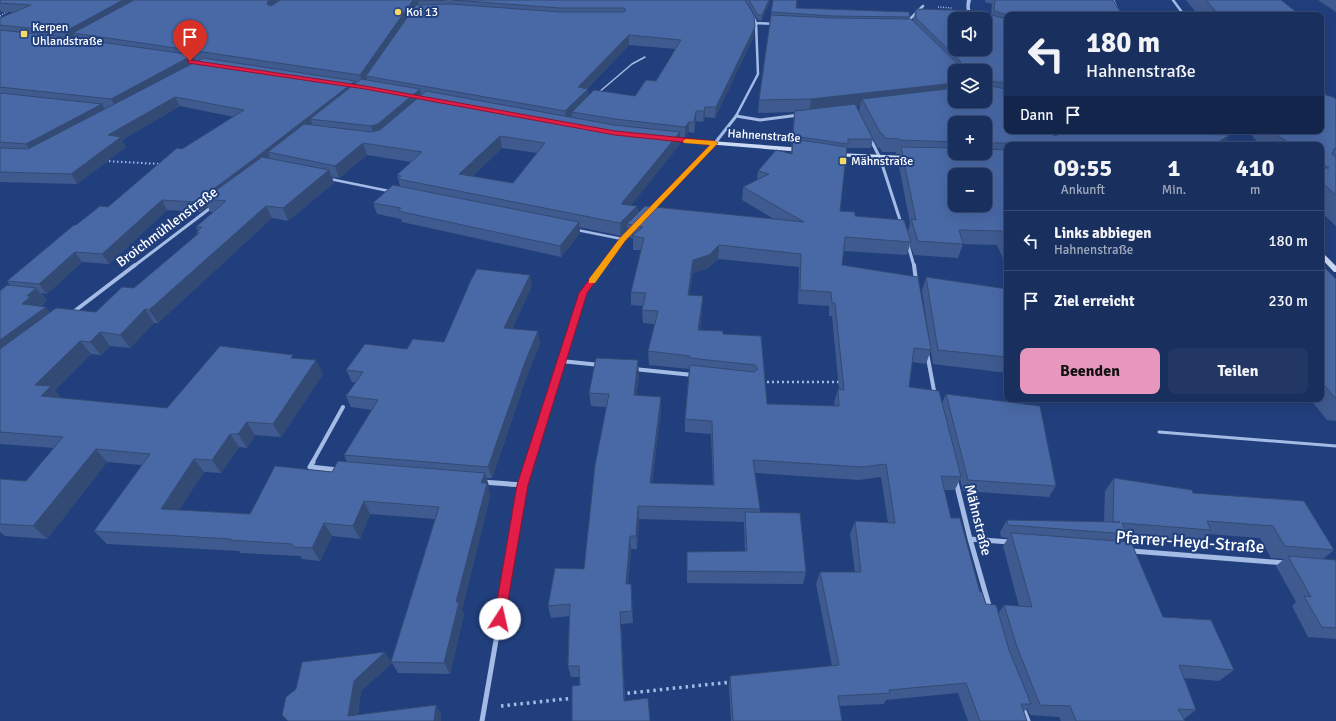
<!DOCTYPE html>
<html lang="de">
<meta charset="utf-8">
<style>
:root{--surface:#192f5e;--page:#223764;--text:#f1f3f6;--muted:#9fa9bc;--line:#374a73;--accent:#e797bd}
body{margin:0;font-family:Signika,sans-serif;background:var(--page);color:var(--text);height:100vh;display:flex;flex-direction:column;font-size:15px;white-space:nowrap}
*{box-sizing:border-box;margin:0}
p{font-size:13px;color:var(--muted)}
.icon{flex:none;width:22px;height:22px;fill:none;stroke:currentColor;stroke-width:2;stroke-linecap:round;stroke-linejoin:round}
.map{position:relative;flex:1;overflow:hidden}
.panel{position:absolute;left:1004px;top:142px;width:320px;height:260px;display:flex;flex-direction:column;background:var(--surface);border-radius:8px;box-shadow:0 4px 16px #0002,0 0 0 1px var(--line)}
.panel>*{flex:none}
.banner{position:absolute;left:1004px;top:12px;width:320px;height:122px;border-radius:8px;box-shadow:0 4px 16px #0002,0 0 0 1px var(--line);background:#192f5e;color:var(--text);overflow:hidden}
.fabs{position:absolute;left:948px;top:12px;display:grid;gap:8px}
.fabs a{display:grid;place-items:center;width:44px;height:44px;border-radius:8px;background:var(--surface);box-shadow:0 4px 16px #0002,0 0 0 1px var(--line);font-size:20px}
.pin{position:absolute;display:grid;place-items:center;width:34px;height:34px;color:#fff;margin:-41px -17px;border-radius:50% 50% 50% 0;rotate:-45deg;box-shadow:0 0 4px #0007}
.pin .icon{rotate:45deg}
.me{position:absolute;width:44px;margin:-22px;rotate:10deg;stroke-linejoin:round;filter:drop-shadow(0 0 3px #0008)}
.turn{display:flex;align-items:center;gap:14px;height:84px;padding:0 16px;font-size:18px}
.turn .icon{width:52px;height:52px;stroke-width:2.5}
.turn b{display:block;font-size:28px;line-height:34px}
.then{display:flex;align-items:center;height:38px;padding:0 16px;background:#0003;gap:8px;font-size:15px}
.eta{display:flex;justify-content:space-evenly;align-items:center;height:68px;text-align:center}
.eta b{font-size:24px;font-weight:800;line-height:28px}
.action{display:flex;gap:8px;margin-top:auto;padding:8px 16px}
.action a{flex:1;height:46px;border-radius:8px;background:var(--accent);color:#111;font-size:16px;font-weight:800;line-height:46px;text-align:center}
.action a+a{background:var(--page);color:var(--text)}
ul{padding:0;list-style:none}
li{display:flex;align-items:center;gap:12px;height:60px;padding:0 16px;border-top:1px solid var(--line)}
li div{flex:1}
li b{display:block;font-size:15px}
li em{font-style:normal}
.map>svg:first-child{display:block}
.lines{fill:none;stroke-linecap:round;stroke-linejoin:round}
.path-far3{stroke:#a4bbe6;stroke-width:1.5;stroke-dasharray:1 1.5;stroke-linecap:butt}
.path-far2{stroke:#a4bbe6;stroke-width:2;stroke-dasharray:1.5 2.5;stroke-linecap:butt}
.path-far1{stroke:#a4bbe6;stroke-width:2.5;stroke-dasharray:2 3;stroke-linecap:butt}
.path{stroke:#a4bbe6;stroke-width:3.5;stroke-dasharray:2.5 4;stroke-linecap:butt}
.service-far2{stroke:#a4bbe6;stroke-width:1.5}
.service-far1{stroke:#a4bbe6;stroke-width:2.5}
.service{stroke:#a4bbe6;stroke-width:3}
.minor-far3{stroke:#a4bbe6;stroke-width:2.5}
.minor-far2{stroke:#a4bbe6;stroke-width:3}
.minor-far1{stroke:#a4bbe6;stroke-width:4}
.minor{stroke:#a4bbe6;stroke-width:5}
.tertiary{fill:#a4bbe6;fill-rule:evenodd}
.secondary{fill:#cedbf5;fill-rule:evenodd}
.wall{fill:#3f5a8f;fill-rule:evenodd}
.shaded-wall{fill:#334a74}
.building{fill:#4969a6;stroke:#334a74;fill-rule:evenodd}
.route{fill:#e11d48;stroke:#92132f}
.slow{fill:#f59e0b}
.poi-dot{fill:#f3d965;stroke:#213f7d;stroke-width:1.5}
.labels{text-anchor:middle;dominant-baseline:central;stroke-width:4;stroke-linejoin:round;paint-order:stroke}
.far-poi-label{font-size:12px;fill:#fff;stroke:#213f7d;text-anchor:start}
.far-street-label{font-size:12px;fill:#fff;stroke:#213f7d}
.street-label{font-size:14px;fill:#fff;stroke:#213f7d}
.near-street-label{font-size:17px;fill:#fff;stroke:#213f7d}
</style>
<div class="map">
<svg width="1336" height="721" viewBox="0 0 1336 721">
<rect width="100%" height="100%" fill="#213f7d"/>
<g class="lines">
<path class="path-far3" d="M938,7L952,8
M0,16L10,10"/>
<path class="path-far2" d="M105,161L160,164"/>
<path class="path-far1" d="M762,382H841"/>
<path class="path" d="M621,694L731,682
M501,706L574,698"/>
<path class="service-far2" d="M598,93L632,64L645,57"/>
<path class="service-far1" d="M330,179L389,191
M577,230L622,239"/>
<path class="service" d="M1159,432L1336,446"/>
<path class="minor-far3" d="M1113,0L1120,15
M1173,0L1184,15
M756,23L774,24
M910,25V19L923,6
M736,116L758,74L756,23L753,16
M794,116L799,115"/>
<path class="minor-far2" d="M736,116L760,120L799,115
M871,140L880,158L901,223
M651,210L715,143L737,115
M908,245L914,266
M134,266L213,206
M602,266L622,239L631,230"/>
<path class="minor-far1" d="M914,265L916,281
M72,313L135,265
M927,353L935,396
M561,361L600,365
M634,369L693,375
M312,463L343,407
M530,463L583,293L603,265"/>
<path class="minor" d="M313,462L310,467L338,470
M482,482L523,485
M956,482L970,539L990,609
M970,539L1009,542
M1132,551L1285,563
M1022,706L1028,721
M482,721L523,485L530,462"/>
<path class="tertiary" d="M967,0H971C968,12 971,11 979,19C967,19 965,10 967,0Z
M1217,131H1221L1228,145H1224Z"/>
<path class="secondary" d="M671,138L803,148L806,150L803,152L669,141V139Z
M836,153L908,156L911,158L908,160L834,156L833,155Z
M1321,252L1323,253L1336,266V272H1334L1321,258Z"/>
</g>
<path class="wall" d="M0,0H745L754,36L715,118L705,117L703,122L696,121L694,133L689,132L685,137H680V144L631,205L637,206L638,213L774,219L742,200L743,187L757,180L758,171L791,154L794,112L758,113L759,100L773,0L796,8L910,17L909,19L913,21L916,9L988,14L991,15L992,4L985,2V0H1113L1122,15H1007V131L1054,136L1107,132L1230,135L1224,145H1007V268L997,245L963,244L958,258L914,255L910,245L907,255L844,251L842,265L931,350L926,364L912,362L909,387L942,403L946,394L1056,486L1049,497L963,491L960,479L955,490H944L951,518L980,592L986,604L998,614L1004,605L1019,606L1003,546L1008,538L1001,537L1000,532L1007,520L1104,522L1105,491L1114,478L1193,493L1334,550L1323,559L1336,560V639L1308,637L1292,606L1296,602L1276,566L1284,559L1271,558L1260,538L1207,534L1200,542L1126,536L1122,541L1163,617L1234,670L1219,681L1184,678L1196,710L1184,719L1185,721H1061L1059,717L1030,715L1027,708L1024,712L1027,721H968L958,693L886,700L884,704L839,706L842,721H731L729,687L730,676L832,666L816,584L820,572H855L850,534L855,521L888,523L881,477L859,480L755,473L760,509V512L806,572L803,584L687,583V552L745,551L744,522L639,519L637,549H631L628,584H631L633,623L621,624L625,701L650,721L580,685V677H571L568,666L569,616L551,618L548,606L584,569L606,407L591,406L589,393L639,374L636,396L661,411L652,483L713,485L711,434L685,432V419L689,369L649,365L648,351L655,324L643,323L642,310L643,306L631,305V292L641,250H633V238L628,237V229L621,236L579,227L580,233L561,257L402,222L401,219L377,214L373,203L400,186L397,175L411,162L367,155L339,178L332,177L334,183L288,221L272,218L158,323H154L130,348L110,346L101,355L91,354L55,390L61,398L167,408L294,358L323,374L281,437L255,435L247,448L239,447L221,473L204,472L179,510L250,514L332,472L347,462L344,455L372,410L351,407L346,396L356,382H352L346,370L407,349L444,342L532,286L512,329L540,343L528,373L492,478H486L489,486L488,488L490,496L462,610L464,614L450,674L398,673L392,663L361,691L358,715L436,705L441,714L288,721L391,661L435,519L370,514L360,539L332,536L320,561L302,559L300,556L240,553L239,551L107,544L94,531L142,465L107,462L47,539L5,536L0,532V479L26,481L54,448L0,444V291L10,285L7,281L76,225L108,207L182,149L234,117L180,106L122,140L126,147L77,184L0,182V18L13,12H1L0,10ZM629,45L676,49L656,81L635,96L589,95L587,89ZM955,71L985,101H955ZM860,106L859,112L878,148H880L882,152H896V154H900L898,161L910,223L908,231L855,216L840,211L847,148H871L873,139L856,107ZM955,123H985V153H955ZM502,148L537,153L513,183L473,176ZM208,207L210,212H213L196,227L198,231L196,233L197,235L134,288L96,312H50L41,306L47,301L41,293L47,294L82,262L109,264L167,210L201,212ZM718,259L799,267L798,304L829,306V316H832L839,390L838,389L834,403L835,406L767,404L761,336L723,334L700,330L702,310L689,295L693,273L708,268Z
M746,0H770L769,4L761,21L758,20L746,1Z
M1186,0H1281L1300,15H1198Z
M1318,0H1336V12Z
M1321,32L1325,35L1321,42Z
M1323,94L1336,99V226L1321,212V145H1260L1248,131H1321Z
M1321,264L1336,279V421L1327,420L1310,399H1321Z
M926,277L1007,289V373L933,364L922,291Z"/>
<path class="shaded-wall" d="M123,0H144L73,33L75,38L69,41L64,32Z
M270,0H284L272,10L267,4L268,1Z
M413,0H421L419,1V3L369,77L366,76L367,79L363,85L360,75Z
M769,0H770L769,4L761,21L762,15Z
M755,27L754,36L715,118L716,107Z
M629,35V45L579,98L578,87Z
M193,55L197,65L117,109L111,99Z
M355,81L358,89L310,119L313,125L268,152L270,159L204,199L208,207L201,212L196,202Z
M955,83V95L862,99L860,106L809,112L811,99Z
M1007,83V94L1002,96L1007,84Z
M420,89L423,101L375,138L371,126Z
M588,89L589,99L572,112V115L566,121L565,111Z
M175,97L180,106L122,140L126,147L77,184L71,174L108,135Z
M102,104L107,113L32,153L26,144Z
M705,107V117L703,122L704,111Z
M696,111V121L694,133V122Z
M689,122V132L685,137V127Z
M680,132V144L622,217L621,204Z
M1230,135L1224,145H1213Z
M500,136L502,148L462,186L459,174Z
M363,143L367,155L339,178L335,166Z
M329,170L334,183L288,221L283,208Z
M162,200L167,210L109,264L102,254Z
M266,206L272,218L158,323L149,310Z
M637,206L638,218L627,224L628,229L621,236L620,223Z
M579,222L580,233L561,257L560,246Z
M719,245L718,259L708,268L693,273L687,309L688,295L693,260Z
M75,252L82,262L47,294L39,284Z
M530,275L532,286L507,340L504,328Z
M36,288L47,301L40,307H46L56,320L0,363V340L27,296Z
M703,296L702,310L698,343V330Z
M145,309L154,323L130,348L120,335Z
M538,331L540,343L528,373L492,478L488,467L525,362Z
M100,332L110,346L101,355L90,342Z
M80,341L91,354L55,390L63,400L41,396L35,385Z
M316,360L323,374L281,437L273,424Z
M638,360L639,374L635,409L634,395Z
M661,397V411L650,496V483Z
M247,422L255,435L247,448L238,434Z
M230,434L239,447L221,473L212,460Z
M96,449L107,462L47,539L33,526Z
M194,459L204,472L172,521L161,509Z
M485,473L489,486L488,488L490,496L462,610L464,614L450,674L444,663L456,602L481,483Z
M364,501L370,514L360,539L353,526Z
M638,506L639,519L637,549L636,536Z
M324,523L332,536L320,561L312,548Z
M630,536L631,549L627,597L626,584Z
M620,612L621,624L625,712L624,701Z
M385,652L392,663L361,691L357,721L348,716L354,681Z
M436,705L441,714V721H434Z"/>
<path class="building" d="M1,0H123L64,32L0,25V18L31,5L0,3V1Z
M134,0H270L268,1L267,4L271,6L280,0H413L360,75L73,33Z
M419,0H446L419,1Z
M453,0H745L754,15L755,27L716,107H705L704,111H696L694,122H689L685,127L615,119L572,112L594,90L635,96L646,80L656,81L681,40L629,35L578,87L588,89L565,111L366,76L416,5L451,4L560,12H624L626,10L624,8H560Z
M749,0H769L762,15H758Z
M773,0H797L796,8L909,12L910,17L833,16L771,12Z
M995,0H1113L1122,15H1008L994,11Z
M1206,0H1281L1300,15H1219Z
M916,9L987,11L988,14L1007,19V83L988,81L986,82L987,85L1005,89L1007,91V131H1048L1054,136L1071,131H1104L1107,132L1230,135L1213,145H1013V143H985V123H955V142L900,140L899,139L885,138L883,134H881L862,99L955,88V101H985V71H955V83L811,99L759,100L771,15L834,18L911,19L959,65L961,64L960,61L916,18ZM955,19H985V49H955Z
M0,30L65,37L193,55L111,99L0,87Z
M1321,32L1325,35H1321Z
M203,58L355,81L254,159L196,202L162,200L102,254L75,252L39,284L7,281L74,225H76L100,206L108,207L177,148L182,149L244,110L175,97L108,135L121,137L71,174L0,172V148L28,149Z
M361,79L420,89L378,124L371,126L310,119Z
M1321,89L1323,94L1333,97L1336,99V149H1334L1332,154L1334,156H1336V195L1321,182V168H1329L1321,163V145H1293L1278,136L1274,131H1321Z
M426,91L614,125L680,132L621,204L637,206L620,223L398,179L401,176L397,175L422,152L363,143L335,166L268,152L304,124L371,132L380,130ZM500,136L545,143L513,183L459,174Z
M0,93L102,104L26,144L0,142Z
M855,104L873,139H848V144L793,136L795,111Z
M793,139L847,147L840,211L855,212V216L904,220L911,242L845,237L842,265L918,277L931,350L914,348L909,387L939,391L961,477L941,476L951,518H960L980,592H982L986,604L996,605L1009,650L1031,704H1021L1027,721H980L966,683L889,690L890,693L838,696L842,721H733L730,676L839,665L820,572H861L855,521L895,523L886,464L863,467L753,460L760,509L638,506L636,536H630L626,584H631L632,611L620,612L624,701L648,698L650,721H572V686L580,685L579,666H568L570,604L548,606L555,568L584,569L595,465L609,394L589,393L596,358L638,360L634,395L661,397L650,483L714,485L712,421L685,419L690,365L754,372L758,369L755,365L690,358V356L648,351L658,311L642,310L646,293L631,292L644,238L632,236L643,227L627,224L645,206L804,222L743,187L769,174L758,171L776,150L792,154ZM719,245L801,254L800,290L831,292L832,303H835L844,390L838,389L839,406L767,404L761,336L723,334V331L698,330L703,296L688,295L693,260L709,255Z
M901,147L955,148V153H985V149L1007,150V241L1002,231L959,230L963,244L918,241L911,219L916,220ZM955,175H985V205H955Z
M262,157L329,170L283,208L266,206L149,310L145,309L120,335L100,332L90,342L80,341L35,385L51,386L41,396L167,408L220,346L293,355L291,358L316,360L273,424L247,422L238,434H230L212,460L194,459L161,509L250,514L275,466L332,472L338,461L485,473L481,483H487L456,602H459L444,663L391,662L439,507L364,501L353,526L324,523L312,548L294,547L292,544L230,540L231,539L94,531L150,454L96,449L33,526L0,524V479L26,481L63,437L0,432V349L56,308L96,312L122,287L134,288L199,233H196L202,227H196L226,201L204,199Z
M393,185L579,222L560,246L398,211L401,208L373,203Z
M1321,264L1336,279V399L1321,381Z
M477,269L530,275L504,328L538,331L525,362L488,467L344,455L378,400L346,396L363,372L346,370L365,344L407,349L413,339L444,342L471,280Z
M926,277L1007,289V357L938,350Z
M7,285L36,288L27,296H31L22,304L46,307L0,340V291Z
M946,394L1040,406L1056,486L968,480Z
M1114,478L1192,490L1193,493L1304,501L1334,550L1285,546L1273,526L1207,521L1211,530L1122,523L1127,534L1008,525L1007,520L1120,522H1113Z
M745,512L800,513L806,572L687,571V552L747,551Z
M1011,533L1131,542L1163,617L1211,620L1234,670L1179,665L1196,710L1178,709L1185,721H1076L1070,706L1040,705L1017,647L1004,605L1032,607Z
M1288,556L1336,560V628L1322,627L1304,596L1311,597Z
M385,652L354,681L348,716L436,705L434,721H288L282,715L286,697L296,689L302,662Z"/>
<path class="route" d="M190,60L365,86L615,131L715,141L718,143L625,241L587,293L528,485L504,623L500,625L496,623L494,619L517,485L579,293L620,238L710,145L615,135L365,89L188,63V60Z"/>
<path class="slow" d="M686,139L715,141L718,143L625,241L595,283H589V279L620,238L710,145L684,143L683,141Z"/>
<g class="poi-dot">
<circle cx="398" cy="12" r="4"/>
<rect x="20" y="30" width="8" height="8" rx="2"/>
<rect x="839" y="157" width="8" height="8" rx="2"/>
</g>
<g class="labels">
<g class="far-poi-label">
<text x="406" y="12">Koi 13</text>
<text x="32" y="27">Kerpen<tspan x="32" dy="14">Uhlandstraße</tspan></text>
<text x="851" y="161">Mähnstraße</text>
</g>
<g class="far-street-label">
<text transform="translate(764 136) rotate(4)">Hahnenstraße</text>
</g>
<g class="street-label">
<text transform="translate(167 227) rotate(-37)">Broichmühlenstraße</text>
<text transform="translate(978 520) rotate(76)">Mähnstraße</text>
</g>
<g class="near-street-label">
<text transform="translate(1190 542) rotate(4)">Pfarrer-Heyd-Straße</text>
</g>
</g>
</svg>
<div class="fabs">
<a><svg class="icon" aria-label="sound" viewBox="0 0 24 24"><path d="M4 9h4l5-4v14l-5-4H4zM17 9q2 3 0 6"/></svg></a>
<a><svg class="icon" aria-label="layers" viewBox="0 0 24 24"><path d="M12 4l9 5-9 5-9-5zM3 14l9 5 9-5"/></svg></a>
<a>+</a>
<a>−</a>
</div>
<div class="pin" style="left:190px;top:61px;background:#d93025"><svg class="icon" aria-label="arrive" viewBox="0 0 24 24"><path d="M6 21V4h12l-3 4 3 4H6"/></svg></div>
<svg class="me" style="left:500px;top:619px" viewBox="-20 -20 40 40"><circle r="19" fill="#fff"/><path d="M0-13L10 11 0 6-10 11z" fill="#e11d48"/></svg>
<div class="banner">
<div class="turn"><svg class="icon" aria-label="left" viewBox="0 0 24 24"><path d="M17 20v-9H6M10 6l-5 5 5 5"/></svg><div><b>180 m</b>Hahnenstraße</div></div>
<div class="then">Dann<svg class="icon" aria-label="arrive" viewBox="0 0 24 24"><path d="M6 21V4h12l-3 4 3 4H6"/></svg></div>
</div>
<section class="panel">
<div class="eta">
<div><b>09:55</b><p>Ankunft</p></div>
<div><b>1</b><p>Min.</p></div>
<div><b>410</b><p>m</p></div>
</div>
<ul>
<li><svg class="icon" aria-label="left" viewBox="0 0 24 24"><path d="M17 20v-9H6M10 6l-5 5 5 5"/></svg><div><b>Links abbiegen</b><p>Hahnenstraße</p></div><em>180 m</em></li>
<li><svg class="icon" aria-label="arrive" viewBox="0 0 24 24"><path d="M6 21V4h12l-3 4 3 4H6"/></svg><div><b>Ziel erreicht</b></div><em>230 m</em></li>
</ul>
<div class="action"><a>Beenden</a><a>Teilen</a></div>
</section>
</div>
